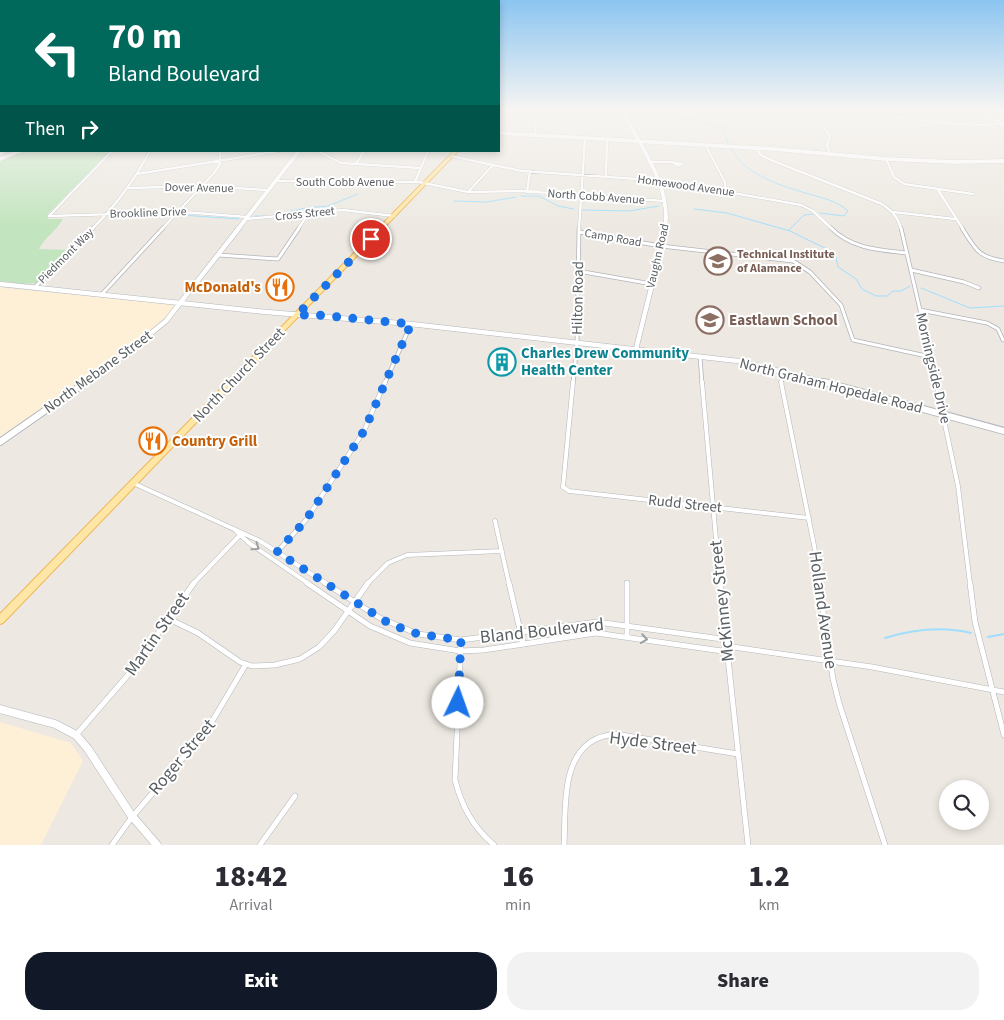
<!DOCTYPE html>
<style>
:root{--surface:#fff;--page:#f2f2f3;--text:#2b2b33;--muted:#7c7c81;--accent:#111827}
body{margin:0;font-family:"Source Sans 3",sans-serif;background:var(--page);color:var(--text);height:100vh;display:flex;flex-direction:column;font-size:19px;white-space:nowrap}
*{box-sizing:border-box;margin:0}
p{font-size:16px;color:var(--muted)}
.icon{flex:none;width:28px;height:28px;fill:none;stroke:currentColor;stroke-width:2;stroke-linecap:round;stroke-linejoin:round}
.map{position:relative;height:845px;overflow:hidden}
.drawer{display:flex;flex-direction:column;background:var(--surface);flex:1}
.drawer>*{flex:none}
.top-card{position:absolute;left:0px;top:0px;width:500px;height:152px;box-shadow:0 2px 8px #0003;background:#00695c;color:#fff;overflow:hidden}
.fabs{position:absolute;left:939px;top:780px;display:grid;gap:10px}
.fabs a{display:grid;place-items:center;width:50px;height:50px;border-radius:50%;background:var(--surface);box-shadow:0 2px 8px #0003;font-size:25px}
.pin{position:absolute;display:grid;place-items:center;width:42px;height:42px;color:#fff;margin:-21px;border:2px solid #fff;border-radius:50%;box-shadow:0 1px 5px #0007}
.me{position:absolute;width:55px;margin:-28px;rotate:3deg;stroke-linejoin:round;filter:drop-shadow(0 0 4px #0008)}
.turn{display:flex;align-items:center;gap:18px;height:105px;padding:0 25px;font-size:22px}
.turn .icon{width:65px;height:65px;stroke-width:2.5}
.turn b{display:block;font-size:35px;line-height:42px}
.then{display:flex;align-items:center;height:48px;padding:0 25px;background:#0003;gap:10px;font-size:19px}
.eta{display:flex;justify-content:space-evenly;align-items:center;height:85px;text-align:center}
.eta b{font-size:30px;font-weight:800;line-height:35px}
.action{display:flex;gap:10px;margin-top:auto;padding:10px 25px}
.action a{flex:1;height:58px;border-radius:20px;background:var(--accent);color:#fff;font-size:20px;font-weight:800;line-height:58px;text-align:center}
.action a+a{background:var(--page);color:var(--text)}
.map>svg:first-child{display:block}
.commercial{fill:#fdf0d6}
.green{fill:#c2e4be}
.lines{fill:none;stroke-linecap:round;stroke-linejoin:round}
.stream-far1{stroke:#a1defe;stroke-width:1}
.stream{stroke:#a1defe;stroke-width:2}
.street-far3-casing{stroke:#b2b5b9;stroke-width:3}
.street-far2-casing{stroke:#b2b5b9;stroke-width:4.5}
.street-far1-casing{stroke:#b2b5b9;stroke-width:5}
.street-casing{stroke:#b2b5b9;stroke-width:6}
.secondary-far3-casing{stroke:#b3b7bc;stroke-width:4.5}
.secondary-far2-casing{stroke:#b3b7bc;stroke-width:5.5}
.secondary-far1-casing{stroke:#b3b7bc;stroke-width:8}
.secondary-casing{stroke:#b3b7bc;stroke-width:9}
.primary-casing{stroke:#efb658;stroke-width:2}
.street-far3{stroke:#fff;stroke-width:2.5}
.street-far2{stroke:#fff;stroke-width:3}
.street-far1{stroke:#fff;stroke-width:4}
.street{stroke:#fff;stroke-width:5}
.secondary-far3{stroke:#fff;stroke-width:4}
.secondary-far2{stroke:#fff;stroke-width:4.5}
.secondary-far1{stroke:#fff;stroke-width:6}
.secondary{stroke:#fff;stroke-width:8}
.primary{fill:#fee7a6;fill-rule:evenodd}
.oneway{stroke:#9c9fa1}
.route{stroke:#1a73e8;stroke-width:9;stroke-dasharray:0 16.2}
.labels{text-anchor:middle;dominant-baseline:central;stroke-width:4;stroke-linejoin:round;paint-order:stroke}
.far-street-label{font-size:12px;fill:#5a5f62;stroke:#fff}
.far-education-label{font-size:12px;font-weight:bold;fill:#785e54;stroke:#fff;text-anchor:start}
.food-label{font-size:15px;font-weight:bold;fill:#c56008;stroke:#fff;text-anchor:end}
.street-label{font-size:15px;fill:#5a5f62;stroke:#fff}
.education-label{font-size:15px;font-weight:bold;fill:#785e54;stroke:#fff;text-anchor:start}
.culture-label{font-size:15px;font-weight:bold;fill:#0d838f;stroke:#fff;text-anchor:start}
.near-street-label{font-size:18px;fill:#5a5f62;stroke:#fff}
</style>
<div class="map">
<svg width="1004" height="845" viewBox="0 0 1004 845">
<rect width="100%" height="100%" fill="#ede9e2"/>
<path class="commercial" d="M0,286L4,288L178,305L140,341L0,438Z
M0,722L71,743L83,761L41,845H0Z"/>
<path class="green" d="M22,151H110L47,215L48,219H63C56,231 46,236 39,249L70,250L37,283L24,284L0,281V160Z"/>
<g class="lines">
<path class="stream-far1" d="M601,111L619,113
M720,111L726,123L723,129L729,146
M630,113L695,119L723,128
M731,148C744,175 782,186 809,194C823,198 837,201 848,211L844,216L820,213
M521,196H539L558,206L574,209
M454,201L487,202L516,197
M694,209L727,213L790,231L835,253L838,267L856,279L862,289L876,296H887L893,291H901L910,286
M583,210L629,211L659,206
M181,215L239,219
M273,215L306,208L328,206L358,194
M161,216H170
M255,216H264
M789,230L804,215L814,214
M921,288L970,308L1004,306"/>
<path class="stream" d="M988,637L1004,634
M885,638C914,629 941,626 971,633"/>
<g class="street-far3-casing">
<path id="street-far3" d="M881,111V114L884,115C924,121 963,127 1003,124
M938,114L947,125
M823,126L830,136L827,145L830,154
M534,136L538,111
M706,146L725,182V192
M756,148L761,155L771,160L882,204C892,211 898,217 901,229
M318,151L341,163L420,168
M451,156L522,171L666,181L801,205L813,211L832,229
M886,159L894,177L904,184L973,194
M648,162H672
M672,162L682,164L678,166Z
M356,164L364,151
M137,174L279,151
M606,177L607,140
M275,181L419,182L468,192L520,191L665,201
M415,182L428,151
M129,188L202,186L268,190
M938,190L963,229
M468,192L493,165
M527,192L530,171
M893,212L955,219
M49,216L183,212L247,217
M49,216L112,151
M246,219L343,210L394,216
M92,229C117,204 133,182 150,151
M162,229L214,173L220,164V151
M298,229L309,213
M579,229L585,139"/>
</g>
<g class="street-far2-casing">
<path id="street-far2" d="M831,228C852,249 879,250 907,253
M901,228L937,383
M962,228C976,250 978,257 1004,261
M579,232L661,246L793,261L810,272L841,305L853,340L931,357
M218,255L278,259L299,228
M911,270L964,282L979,288
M578,271L652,284
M34,288L93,228
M102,294L163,228
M920,310L987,323L998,329L1003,340
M700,357L702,383
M779,370L782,383
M385,383L411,324
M573,383L577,343L579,228"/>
</g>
<g class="street-far1-casing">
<path id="street-far1" d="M573,382L563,487L569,491L809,518
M702,382L720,584
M781,382L814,545L820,584
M936,382L958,486L970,584
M133,483L260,541L327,584
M495,521L509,584
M236,531L249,543L309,584
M276,553L306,520L364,431L385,382
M193,584L240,535
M367,584L388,563L407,555L502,551"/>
</g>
<g class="street-casing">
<path id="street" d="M307,583L370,626L410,643L460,651L484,650L596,633L722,651L726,646
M325,583L380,618L418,634L461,640L597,622L722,639L726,646L872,667L1004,692
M509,583L523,643
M627,583V636
M720,583L748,845
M819,583L833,679L839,703L885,845
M970,583L975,622L1004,735
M167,618L198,633L240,662L252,666L275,665L300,659L319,647L334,631L368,583
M461,640L455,780C462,807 473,827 494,845
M76,735L128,675L194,583
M112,845L132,817L207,730L246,664
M260,845L295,796
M564,845C566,812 560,756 596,739C602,736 609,735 615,734L738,754"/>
</g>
<g class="secondary-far3-casing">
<path id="secondary-far3" d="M622,111C641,146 672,188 665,229
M979,111L1004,125
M499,133L774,149L886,159L954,162L1004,161
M0,159L20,151
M238,229L299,151"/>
</g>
<g class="secondary-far2-casing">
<path id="secondary-far2" d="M0,284L266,312L411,324L738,361L828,383
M636,349L666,228
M85,383L117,361L166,321L239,228"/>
</g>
<g class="secondary-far1-casing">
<path id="secondary-far1" d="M824,382L1004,431
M0,442L86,382"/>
</g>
<g class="secondary-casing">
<path id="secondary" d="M0,709L55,724L76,735L88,749L131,815L157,845"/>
</g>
<g class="primary-casing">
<path id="primary" d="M454,151H458L3,623L0,624V614Z"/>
</g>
<use href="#street-far3" class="street-far3"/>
<use href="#street-far2" class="street-far2"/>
<use href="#street-far1" class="street-far1"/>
<use href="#street" class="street"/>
<use href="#secondary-far3" class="secondary-far3"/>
<use href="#secondary-far2" class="secondary-far2"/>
<use href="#secondary-far1" class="secondary-far1"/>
<use href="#secondary" class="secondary"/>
<use href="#primary" class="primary"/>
</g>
<defs><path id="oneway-chevron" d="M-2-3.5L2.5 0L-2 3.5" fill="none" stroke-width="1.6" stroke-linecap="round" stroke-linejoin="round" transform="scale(1.25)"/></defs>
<g class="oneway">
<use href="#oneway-chevron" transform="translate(256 547) rotate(35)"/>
<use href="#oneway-chevron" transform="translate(644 639) rotate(9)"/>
</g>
<linearGradient id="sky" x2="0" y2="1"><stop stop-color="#8bc5f1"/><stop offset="0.48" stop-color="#f7f5f2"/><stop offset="1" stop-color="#f7f5f2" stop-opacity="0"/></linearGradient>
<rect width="1004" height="229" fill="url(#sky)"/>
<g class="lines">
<path class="route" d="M371,239L297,315H318L411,324L364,431L306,520L277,552L390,624L418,634L461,640L458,703"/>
</g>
<defs>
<g id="school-ring" transform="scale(1.4375)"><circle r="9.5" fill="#fff" stroke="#8d6e63" stroke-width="1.5"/><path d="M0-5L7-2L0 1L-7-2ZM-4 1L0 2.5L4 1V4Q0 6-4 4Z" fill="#8d6e63"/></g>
<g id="restaurant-ring" transform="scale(1.4375)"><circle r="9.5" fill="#fff" stroke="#e8710a" stroke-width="1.5"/><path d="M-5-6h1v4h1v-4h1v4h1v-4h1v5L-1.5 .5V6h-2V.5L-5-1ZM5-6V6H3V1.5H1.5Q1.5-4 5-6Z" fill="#e8710a"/></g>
<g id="building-ring" transform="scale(1.4375)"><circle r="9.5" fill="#fff" stroke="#0f9aa8" stroke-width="1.5"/><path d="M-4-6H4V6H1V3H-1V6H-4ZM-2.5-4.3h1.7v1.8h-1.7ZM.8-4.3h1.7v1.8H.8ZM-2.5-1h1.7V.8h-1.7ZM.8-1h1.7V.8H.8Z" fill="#0f9aa8"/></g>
</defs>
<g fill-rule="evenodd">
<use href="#school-ring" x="718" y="261"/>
<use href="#restaurant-ring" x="280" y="287"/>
<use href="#school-ring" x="710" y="320"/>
<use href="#building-ring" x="502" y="362"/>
<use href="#restaurant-ring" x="153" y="441"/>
</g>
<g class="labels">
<g class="far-street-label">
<text x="345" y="182">South Cobb Avenue</text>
<text transform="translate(686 186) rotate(8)">Homewood Avenue</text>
<text transform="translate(199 188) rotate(1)">Dover Avenue</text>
<text transform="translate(596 197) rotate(4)">North Cobb Avenue</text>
<text transform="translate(148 213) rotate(-2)">Brookline Drive</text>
<text transform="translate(305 214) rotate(-6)">Cross Street</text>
<text transform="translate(613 238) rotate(10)">Camp Road</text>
<text transform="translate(66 256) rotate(-45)">Piedmont Way</text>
<text transform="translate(658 256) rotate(-77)">Vaughn Road</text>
</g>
<g class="far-education-label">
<text x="737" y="254">Technical Institute<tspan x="737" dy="14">of Alamance</tspan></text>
</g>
<g class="food-label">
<text x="261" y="287">McDonald's</text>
<text x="172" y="441" text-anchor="start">Country Grill</text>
</g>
<g class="street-label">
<text transform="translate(578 298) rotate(-89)">Hilton Road</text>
<text transform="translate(933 368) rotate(77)">Morningside Drive</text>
<text transform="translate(98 372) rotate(-36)">North Mebane Street</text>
<text transform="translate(239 375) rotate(-46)">North Church Street</text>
<text transform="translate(831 386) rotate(14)">North Graham Hopedale Road</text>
<text transform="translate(685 504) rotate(6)">Rudd Street</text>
</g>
<g class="education-label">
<text x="729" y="320">Eastlawn School</text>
</g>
<g class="culture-label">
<text x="521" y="353">Charles Drew Community<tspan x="521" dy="17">Health Center</tspan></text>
</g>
<g class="near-street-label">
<text transform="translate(722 601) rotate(-96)">McKinney Street</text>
<text transform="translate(823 610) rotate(82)">Holland Avenue</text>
<text transform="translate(542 631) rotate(-6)">Bland Boulevard</text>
<text transform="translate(157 634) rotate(-55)">Martin Street</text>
<text transform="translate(653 743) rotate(7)">Hyde Street</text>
<text transform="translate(182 757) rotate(-50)">Roger Street</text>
</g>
</g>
</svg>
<div class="fabs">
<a><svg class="icon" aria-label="search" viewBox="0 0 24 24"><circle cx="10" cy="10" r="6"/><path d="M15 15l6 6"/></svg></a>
</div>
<div class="pin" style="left:371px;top:239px;background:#d93025"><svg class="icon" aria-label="arrive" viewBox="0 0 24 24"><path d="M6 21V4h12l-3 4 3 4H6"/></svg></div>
<svg class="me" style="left:458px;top:703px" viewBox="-20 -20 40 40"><circle r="19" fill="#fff"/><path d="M0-13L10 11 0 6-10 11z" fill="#1a73e8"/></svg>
<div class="top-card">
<div class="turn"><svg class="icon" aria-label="left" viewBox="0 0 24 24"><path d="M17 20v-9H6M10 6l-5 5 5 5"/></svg><div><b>70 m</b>Bland Boulevard</div></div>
<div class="then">Then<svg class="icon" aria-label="right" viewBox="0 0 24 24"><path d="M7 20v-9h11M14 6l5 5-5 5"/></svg></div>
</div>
</div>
<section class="drawer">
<div class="eta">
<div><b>18:42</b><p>Arrival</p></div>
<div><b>16</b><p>min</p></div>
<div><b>1.2</b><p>km</p></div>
</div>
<div class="action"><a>Exit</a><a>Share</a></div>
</section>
